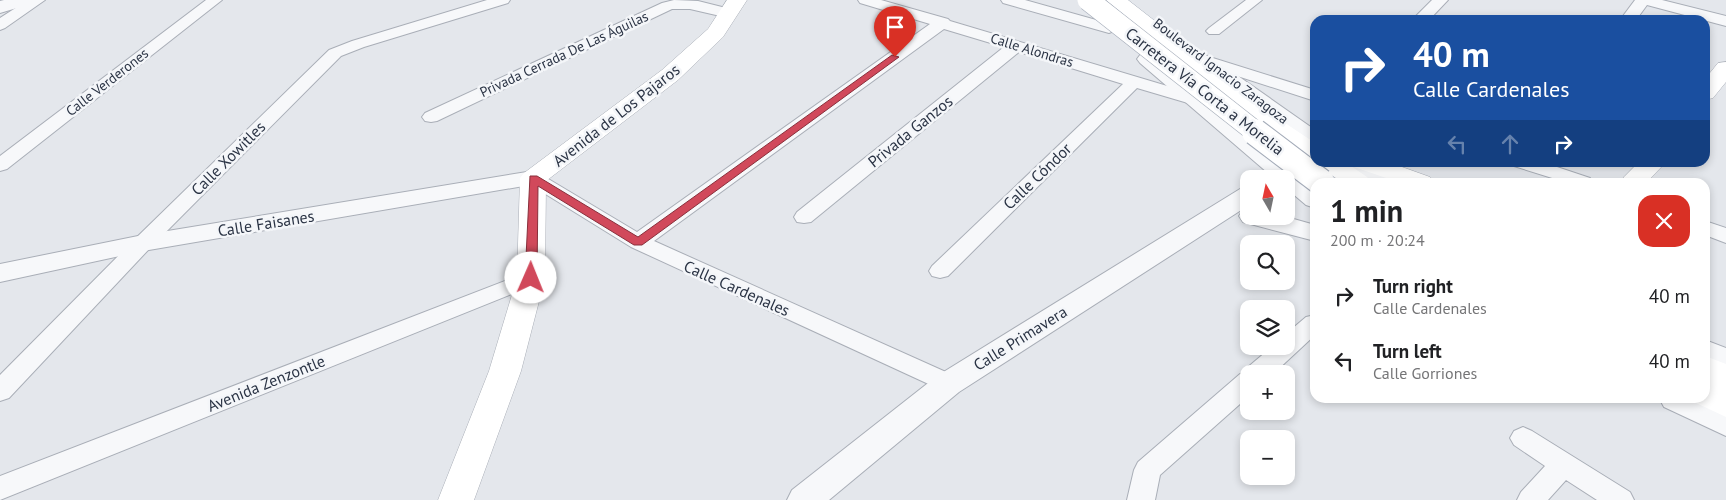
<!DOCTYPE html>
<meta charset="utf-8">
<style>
:root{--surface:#fff;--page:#f2f2f2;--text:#202124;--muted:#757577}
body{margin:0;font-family:"PT Sans",sans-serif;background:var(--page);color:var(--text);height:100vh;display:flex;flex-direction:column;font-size:19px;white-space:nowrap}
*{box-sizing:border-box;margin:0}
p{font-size:16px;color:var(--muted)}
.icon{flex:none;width:28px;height:28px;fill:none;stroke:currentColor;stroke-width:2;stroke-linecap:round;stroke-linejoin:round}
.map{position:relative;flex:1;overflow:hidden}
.panel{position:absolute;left:1310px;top:178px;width:400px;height:225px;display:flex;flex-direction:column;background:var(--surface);border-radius:15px;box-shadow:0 2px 8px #0003}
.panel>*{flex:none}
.guide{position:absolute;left:1310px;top:15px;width:400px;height:152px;border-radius:15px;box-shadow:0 2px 8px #0003;background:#1a4fa0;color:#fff;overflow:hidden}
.needle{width:32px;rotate:351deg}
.tools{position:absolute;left:1240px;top:170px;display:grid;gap:10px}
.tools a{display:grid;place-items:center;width:55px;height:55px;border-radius:10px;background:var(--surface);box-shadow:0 2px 8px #0003;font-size:25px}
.pin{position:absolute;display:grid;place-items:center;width:42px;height:42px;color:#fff;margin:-51px -21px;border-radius:50% 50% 50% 0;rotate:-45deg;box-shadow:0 0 5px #0007}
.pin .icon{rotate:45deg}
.me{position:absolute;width:55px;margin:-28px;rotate:1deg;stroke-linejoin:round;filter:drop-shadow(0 0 4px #0008)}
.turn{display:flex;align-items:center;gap:18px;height:105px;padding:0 20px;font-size:22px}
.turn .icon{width:65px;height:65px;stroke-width:2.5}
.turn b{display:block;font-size:35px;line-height:42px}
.lanes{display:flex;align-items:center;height:48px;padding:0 20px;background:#0003;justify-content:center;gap:25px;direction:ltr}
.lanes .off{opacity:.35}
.round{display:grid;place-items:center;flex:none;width:52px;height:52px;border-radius:15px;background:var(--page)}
.overview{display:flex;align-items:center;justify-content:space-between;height:85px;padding:0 20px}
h1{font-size:30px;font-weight:800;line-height:38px}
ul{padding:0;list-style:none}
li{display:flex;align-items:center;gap:15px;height:65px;padding:0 20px}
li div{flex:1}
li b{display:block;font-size:19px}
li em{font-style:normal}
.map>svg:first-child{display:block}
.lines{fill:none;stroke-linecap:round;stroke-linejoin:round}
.minor-casing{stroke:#a9aeb7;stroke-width:2}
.tertiary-casing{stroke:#a9aeb7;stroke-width:2}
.secondary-casing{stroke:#a9aeb7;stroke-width:1}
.primary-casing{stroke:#a3abb8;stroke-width:1}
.minor{fill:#f7f8fa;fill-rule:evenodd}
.tertiary{fill:#f7f8fa;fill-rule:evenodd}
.secondary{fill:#fff;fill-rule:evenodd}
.primary{fill:#fff;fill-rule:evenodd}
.primary-bridge-far1-casing{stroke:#a3abb8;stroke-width:22;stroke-linecap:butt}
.primary-bridge-casing{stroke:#a3abb8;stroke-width:28;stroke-linecap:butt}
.primary-bridge-far1{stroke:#fff;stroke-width:21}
.primary-bridge{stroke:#fff;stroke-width:26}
.route{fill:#d1495b;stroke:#882f3b}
.labels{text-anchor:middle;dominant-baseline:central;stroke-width:5;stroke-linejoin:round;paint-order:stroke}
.far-street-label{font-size:14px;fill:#2b3445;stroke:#f4f6f9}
.street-label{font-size:16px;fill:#2b3445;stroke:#f4f6f9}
</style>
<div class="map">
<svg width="1726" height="500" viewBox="0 0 1726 500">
<rect width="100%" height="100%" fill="#e4e7ec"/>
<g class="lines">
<g class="minor-casing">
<path id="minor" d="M28,0H45L5,28L0,30V18Z
M206,0H222L7,169L0,171V156Z
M487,0H510L508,3L364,47L341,56L150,248L9,398L0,401V375L136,238L329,50L352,41Z
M674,0L698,1L734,10L737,13L734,16L729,18L690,9H672L437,121L431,122L425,121L422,117L425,113L662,3Z
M858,0H881L948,19L950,21L1204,97L1207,101L1204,105L1198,106L1137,88L948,276L940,278L932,276L929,271L932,266L1123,84L1019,52L811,222L804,223L797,222L794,217L797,212L1004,47L944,29L654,241L957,377L960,384L957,391L948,393L631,247L526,182L523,178L526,174L533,172L540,174L637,232L930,24L860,3Z
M1001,0H1025L1114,25L1117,28L1114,31L1109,33L1003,3Z
M1246,0H1262L1219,34H1209L1206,31L1209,28Z
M1432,0H1448L1429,20H1412Z
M1635,0H1662L1726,16V26L1647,5L1636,20H1620Z
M1200,54L1315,90V101L1194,62L1192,59L1194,56Z
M1512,162H1542L1590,178L1593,182H1565L1514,166Z
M1705,221L1726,228V243L1705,235Z
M531,271L539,273L542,278L539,283L0,500V476Z
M1315,315V335L1273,374H1249V396L1160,475L1155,500H1127L1134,470L1138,462L1240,374L1245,373L1248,367L1273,346H1286V334L1306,317Z
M1523,427L1532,431L1630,492L1634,500H1597L1566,480L1548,500H1517L1521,492L1545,466L1514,445L1510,438L1514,431Z"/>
</g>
<g class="tertiary-casing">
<path id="tertiary" d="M4,0H33L30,4L0,13V1Z
M1147,53L1154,55L1315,187V208L1306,205L1286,188V179H1275L1140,63L1137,59L1140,55Z
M1204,55L1211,57L1315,130V147L1307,145L1197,65L1194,61L1197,57Z
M1338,162H1366L1390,177L1393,182C1373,185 1350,180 1338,162Z
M533,171L541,173L545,178L541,183L143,251L0,282V264L143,235Z
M1249,187V205L959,392L829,500H787L792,490L937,376L1240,189Z
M1249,209V216H1283L1315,225V241L1243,222L1239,216L1243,210Z
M1705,340L1726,348V372L1705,364Z
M1659,398H1703L1726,409V436L1664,407Z"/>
</g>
<g class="secondary-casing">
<path id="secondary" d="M727,0H747L723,37L678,80L546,181L545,278L521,371L474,500H438L489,371L517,278L520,178L524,173L662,70L708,29Z
M1726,62V82L1713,98L1705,100V79L1718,63Z
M1351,162H1388L1430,177L1434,182H1398L1354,167Z
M1639,162H1666L1647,182H1621L1624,177Z"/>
</g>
<g class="primary-casing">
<path id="primary" d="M1106,0H1128L1288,125L1315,143V161L1306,159L1272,135Z
M1316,162H1345L1367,177L1371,182H1342L1319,167Z
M1705,356L1726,364V417L1694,402L1691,398H1705Z"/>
</g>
<use href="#minor" class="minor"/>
<use href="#tertiary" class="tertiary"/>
<use href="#secondary" class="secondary"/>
<use href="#primary" class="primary"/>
<g class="primary-bridge-far1-casing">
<path id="primary-bridge-far1" d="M1088,0L1257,133"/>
</g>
<g class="primary-bridge-casing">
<path id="primary-bridge" d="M1255,132L1321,182"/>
</g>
<use href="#primary-bridge-far1" class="primary-bridge-far1"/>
<use href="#primary-bridge" class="primary-bridge"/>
</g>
<path class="route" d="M892,55L899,57L642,245H634L538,186L537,278L531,282L527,281L525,278L530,176H537L638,237Z"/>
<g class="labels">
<g class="far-street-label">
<text transform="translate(1032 50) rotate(17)">Calle Alondras</text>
<text transform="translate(564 54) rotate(-25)">Privada Cerrada De Las Águilas</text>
<text transform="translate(1221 71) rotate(37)">Boulevard Ignacio Zaragoza</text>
<text transform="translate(107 82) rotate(-38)">Calle Verderones</text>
</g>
<g class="street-label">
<text transform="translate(1205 91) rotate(38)">Carretera Vía Corta a Morelia</text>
<text transform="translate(616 115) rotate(-38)">Avenida de Los Pajaros</text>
<text transform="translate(910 131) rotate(-39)">Privada Ganzos</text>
<text transform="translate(228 158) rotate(-45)">Calle Xowitles</text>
<text transform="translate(1037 176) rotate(-44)">Calle Cóndor</text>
<text transform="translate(266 223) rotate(-9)">Calle Faisanes</text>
<text transform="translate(737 288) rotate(24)">Calle Cardenales</text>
<text transform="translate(1020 338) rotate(-32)">Calle Primavera</text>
<text transform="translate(266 383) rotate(-22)">Avenida Zenzontle</text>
</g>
</g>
</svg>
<div class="tools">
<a><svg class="needle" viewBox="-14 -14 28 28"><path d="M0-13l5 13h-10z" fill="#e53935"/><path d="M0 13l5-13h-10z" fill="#757577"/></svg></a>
<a><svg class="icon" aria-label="search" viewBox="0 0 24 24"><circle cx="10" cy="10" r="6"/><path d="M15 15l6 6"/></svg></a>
<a><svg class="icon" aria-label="layers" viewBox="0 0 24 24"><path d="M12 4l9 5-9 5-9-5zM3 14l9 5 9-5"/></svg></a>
<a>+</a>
<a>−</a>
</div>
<div class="pin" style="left:895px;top:57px;background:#d93025"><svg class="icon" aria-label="arrive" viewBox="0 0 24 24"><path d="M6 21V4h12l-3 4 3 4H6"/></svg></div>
<svg class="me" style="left:531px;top:278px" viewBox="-20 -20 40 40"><circle r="19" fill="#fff"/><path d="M0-13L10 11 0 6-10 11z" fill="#d1495b"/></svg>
<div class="guide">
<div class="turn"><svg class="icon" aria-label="right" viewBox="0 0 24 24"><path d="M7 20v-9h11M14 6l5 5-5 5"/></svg><div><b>40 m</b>Calle Cardenales</div></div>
<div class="lanes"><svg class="icon off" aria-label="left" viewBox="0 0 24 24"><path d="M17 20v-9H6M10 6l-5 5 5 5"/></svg><svg class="icon off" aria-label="ahead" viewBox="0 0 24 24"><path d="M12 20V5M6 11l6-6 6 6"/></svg><svg class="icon" aria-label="right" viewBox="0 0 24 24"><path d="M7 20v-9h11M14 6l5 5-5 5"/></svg></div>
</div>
<section class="panel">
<div class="overview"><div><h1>1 min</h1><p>200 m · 20:24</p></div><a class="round" style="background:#d93025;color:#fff"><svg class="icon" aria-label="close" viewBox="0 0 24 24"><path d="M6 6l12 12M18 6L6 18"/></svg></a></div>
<ul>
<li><svg class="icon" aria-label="right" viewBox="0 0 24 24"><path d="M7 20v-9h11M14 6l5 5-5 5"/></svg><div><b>Turn right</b><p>Calle Cardenales</p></div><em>40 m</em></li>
<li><svg class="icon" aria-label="left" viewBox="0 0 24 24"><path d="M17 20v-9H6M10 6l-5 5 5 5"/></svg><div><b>Turn left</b><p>Calle Gorriones</p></div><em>40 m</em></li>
</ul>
</section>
</div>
